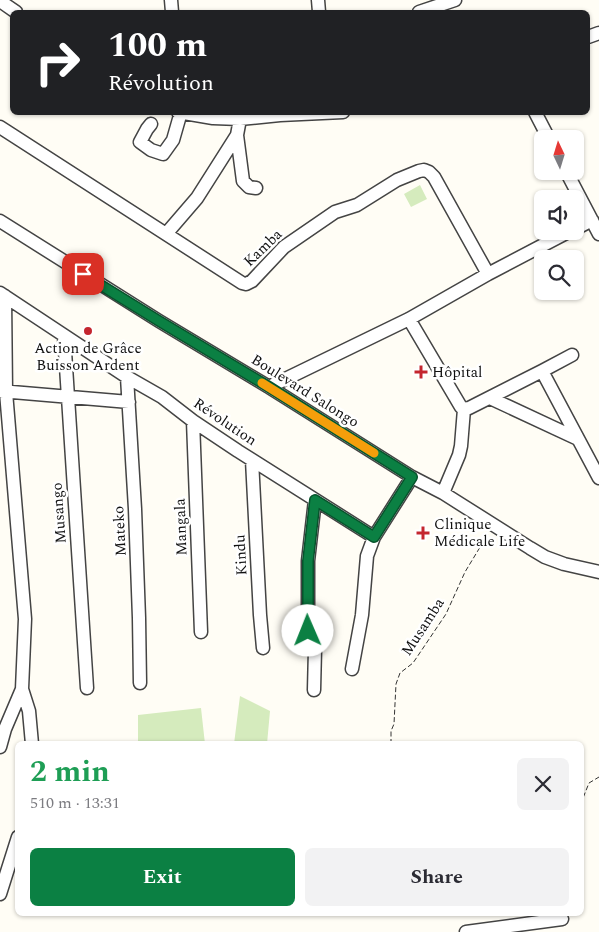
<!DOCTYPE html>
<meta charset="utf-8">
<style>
:root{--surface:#fff;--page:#f2f2f3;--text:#2b2b33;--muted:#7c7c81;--accent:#0b8043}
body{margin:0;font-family:Spectral,serif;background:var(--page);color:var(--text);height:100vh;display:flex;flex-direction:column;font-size:19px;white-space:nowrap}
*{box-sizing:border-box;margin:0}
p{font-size:16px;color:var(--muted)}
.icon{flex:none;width:28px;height:28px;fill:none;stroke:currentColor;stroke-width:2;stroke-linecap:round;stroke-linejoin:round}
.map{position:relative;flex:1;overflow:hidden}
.side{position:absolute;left:15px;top:741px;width:569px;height:175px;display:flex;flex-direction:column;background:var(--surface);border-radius:8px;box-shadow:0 1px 4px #0004}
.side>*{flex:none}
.banner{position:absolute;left:10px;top:10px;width:580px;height:105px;border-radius:8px;box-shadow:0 1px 4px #0004;background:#202124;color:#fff;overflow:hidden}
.needle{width:32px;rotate:356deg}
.tools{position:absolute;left:534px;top:130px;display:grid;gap:10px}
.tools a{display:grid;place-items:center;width:50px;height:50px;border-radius:8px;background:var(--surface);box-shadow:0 1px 4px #0004;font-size:25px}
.pin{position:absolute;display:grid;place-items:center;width:42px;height:42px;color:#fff;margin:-21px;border-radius:10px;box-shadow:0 2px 8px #0006}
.me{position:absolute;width:55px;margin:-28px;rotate:359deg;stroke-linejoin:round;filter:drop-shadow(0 0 4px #0008)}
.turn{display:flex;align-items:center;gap:18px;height:105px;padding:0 15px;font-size:22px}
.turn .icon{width:65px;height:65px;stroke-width:2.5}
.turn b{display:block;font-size:35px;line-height:42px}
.round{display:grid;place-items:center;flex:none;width:52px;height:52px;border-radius:8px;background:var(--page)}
.head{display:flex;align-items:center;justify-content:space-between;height:85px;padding:0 15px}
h1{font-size:30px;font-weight:700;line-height:38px;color:#1e9e55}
.action{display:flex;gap:10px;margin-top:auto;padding:10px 15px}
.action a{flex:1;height:58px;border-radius:8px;background:var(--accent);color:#fff;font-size:20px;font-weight:700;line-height:58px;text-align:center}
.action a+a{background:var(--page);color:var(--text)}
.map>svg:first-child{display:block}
.green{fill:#d5ebbd}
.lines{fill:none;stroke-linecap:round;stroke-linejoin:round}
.minor-casing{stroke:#444;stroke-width:15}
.path{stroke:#333;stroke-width:1;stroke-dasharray:5 2.5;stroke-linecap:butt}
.minor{stroke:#fff;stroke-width:12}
.route-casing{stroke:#07532c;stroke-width:12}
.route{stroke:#0b8043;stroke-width:9}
.slow{stroke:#f59e0b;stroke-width:9}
.poi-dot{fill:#c4262e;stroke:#fff;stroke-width:2}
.labels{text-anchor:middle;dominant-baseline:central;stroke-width:5;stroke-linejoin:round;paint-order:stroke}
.street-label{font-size:15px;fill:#111;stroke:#fff}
.poi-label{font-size:15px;fill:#111;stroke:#fff;text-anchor:start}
</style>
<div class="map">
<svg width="599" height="932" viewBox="0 0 599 932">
<rect width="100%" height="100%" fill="#fffdf5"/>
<path class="green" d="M420,185L427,199L411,207L404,194Z
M240,696L270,711L267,744H234Z
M201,708L205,744H138V715Z"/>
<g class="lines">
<g class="minor-casing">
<path id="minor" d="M171,0L172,12
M318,0L319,12
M0,1L16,12
M419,12L455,0
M588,37L599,33
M178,112L213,118L240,119L280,115L343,112
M535,112L549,139
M151,124L147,129L140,142L151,150L163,154L173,140L181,112
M0,127L242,283L246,284L252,281L284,247L335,212L357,205L397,180L419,171L424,170L429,172L434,177L488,274
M237,135L243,181L249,187L256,188
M566,171L599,234
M0,221L159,321L269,387L412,477L443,493L530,548L545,557L564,564L599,572
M575,229L592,220
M166,234L197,198L237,135L240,119
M0,293L127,377L162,397L193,421L238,451L374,537L412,477
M409,319L461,407L464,409L469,408L542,371L572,355
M64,336L87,688
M542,371L599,478
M127,377L135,509L139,618L140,683
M269,387L409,319L488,274L570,231
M0,391L129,402
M490,398L578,439
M193,421L201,632
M252,460L260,615L263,648
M443,493L459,455L461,446L464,409
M352,669L362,615L367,556L374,537
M22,689L29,711L32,744
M314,690L315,649L308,631V561L315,500
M0,747L5,729L22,689L25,619L6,392L5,296
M0,894L18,837
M466,932L562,919"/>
</g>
<path class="path" d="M391,744V731L394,724L396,684L400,673L413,663L446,614L465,572L488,534
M581,812L583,798L589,783L599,777"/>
<use href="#minor" class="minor"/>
</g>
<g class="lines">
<g class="route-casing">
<path id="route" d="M83,274L159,321L269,387L412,477L374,537L315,500L308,561V631"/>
</g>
<use href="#route" class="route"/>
<path class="slow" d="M262,383L374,453"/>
</g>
<g class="poi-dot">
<circle cx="88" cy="331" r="5"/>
<path d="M418.5 364.5h5v5h5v5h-5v5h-5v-5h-5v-5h5z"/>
<path d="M420.5 525.5h5v5h5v5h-5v5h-5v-5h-5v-5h5z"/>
</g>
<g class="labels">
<g class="street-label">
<text transform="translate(263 248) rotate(-44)">Kamba</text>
<text transform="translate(305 391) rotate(32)">Boulevard Salongo</text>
<text transform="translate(225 422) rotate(34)">Révolution</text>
<text transform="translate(59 513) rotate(-94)">Musango</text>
<text transform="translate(181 527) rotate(-92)">Mangala</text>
<text transform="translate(120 531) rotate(-93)">Mateko</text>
<text transform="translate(241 555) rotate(-93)">Kindu</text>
<text transform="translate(423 627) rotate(-57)">Musamba</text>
</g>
<g class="poi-label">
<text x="88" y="348" text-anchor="middle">Action de Grâce<tspan x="88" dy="17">Buisson Ardent</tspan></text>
<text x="432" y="372">Hôpital</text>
<text x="434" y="524">Clinique<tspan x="434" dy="17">Médicale Life</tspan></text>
</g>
</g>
</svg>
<div class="tools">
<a><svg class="needle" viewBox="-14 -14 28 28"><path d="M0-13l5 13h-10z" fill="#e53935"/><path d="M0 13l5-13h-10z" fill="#7c7c81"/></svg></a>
<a><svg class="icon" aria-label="sound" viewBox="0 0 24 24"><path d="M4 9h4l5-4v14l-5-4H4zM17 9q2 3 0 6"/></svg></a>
<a><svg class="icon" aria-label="search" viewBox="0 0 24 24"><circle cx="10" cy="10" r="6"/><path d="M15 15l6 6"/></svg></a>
</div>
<div class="pin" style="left:83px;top:274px;background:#d93025"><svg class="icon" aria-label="arrive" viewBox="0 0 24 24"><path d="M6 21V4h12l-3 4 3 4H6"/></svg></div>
<svg class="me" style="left:308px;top:631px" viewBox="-20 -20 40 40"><circle r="19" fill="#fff"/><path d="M0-13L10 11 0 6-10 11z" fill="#0b8043"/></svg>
<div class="banner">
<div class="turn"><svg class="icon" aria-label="right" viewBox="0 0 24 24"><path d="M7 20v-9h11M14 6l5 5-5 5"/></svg><div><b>100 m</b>Révolution</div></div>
</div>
<section class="side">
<div class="head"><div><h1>2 min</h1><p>510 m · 13:31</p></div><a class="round"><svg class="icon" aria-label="close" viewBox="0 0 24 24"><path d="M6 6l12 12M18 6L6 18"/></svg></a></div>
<div class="action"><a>Exit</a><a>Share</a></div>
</section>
</div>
